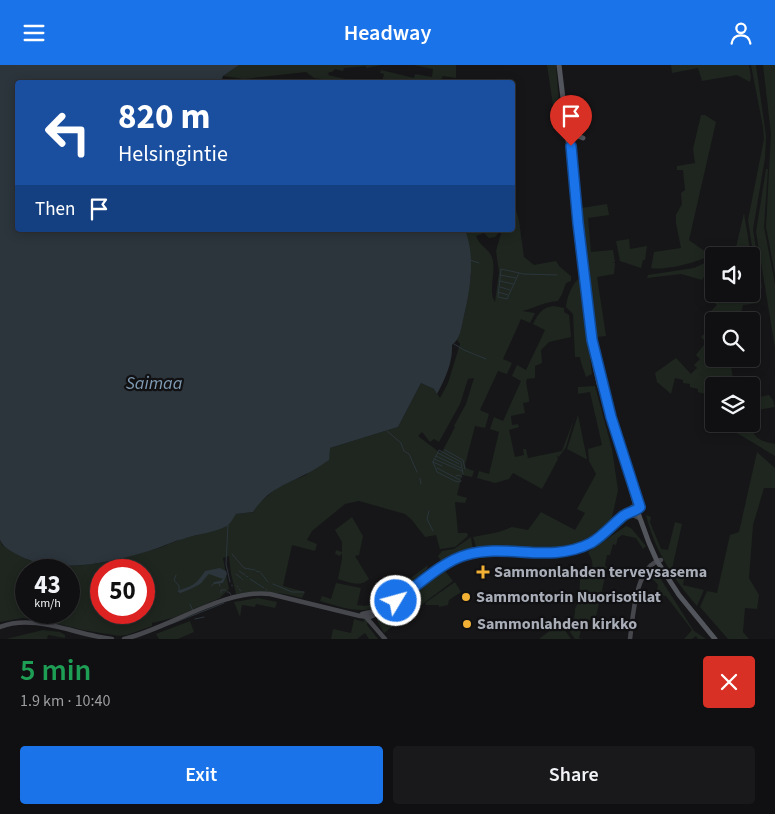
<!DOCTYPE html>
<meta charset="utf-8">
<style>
:root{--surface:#101012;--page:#19191b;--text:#f1f3f6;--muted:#9c9d9f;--line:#303032;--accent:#1a73e8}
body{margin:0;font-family:"Source Sans 3",sans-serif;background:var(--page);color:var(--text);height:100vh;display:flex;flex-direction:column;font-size:19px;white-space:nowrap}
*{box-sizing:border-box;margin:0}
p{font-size:16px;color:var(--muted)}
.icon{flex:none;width:28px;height:28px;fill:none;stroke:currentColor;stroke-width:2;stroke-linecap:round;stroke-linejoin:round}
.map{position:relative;height:574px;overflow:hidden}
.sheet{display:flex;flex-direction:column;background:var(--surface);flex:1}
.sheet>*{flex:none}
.hud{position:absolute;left:15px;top:15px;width:500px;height:152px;border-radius:5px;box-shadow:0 2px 12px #0003,0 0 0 1px var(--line);background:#1a4fa0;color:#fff;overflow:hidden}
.controls{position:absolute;left:705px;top:182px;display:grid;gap:10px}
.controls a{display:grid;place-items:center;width:55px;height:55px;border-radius:5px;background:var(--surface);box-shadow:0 2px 12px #0003,0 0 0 1px var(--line);font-size:25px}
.speed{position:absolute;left:15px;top:494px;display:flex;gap:10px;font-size:25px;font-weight:700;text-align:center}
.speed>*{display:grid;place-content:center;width:65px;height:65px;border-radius:50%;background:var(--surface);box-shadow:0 2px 12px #0003,0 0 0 1px var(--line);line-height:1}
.speed small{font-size:12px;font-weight:400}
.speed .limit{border:8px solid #d22;background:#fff;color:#111}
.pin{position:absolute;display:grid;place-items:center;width:42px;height:42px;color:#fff;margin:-51px -21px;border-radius:50% 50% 50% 0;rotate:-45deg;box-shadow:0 0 5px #0007}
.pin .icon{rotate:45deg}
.me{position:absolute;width:55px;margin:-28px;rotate:53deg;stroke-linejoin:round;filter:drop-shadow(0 0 4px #0008)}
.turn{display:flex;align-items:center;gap:18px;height:105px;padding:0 20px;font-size:22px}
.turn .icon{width:65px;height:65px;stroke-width:2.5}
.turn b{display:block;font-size:35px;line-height:42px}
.then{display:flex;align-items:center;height:48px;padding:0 20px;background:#0003;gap:10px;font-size:19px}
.round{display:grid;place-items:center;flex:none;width:52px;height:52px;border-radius:5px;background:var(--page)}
.overview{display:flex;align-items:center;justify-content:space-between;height:85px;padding:0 20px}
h1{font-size:30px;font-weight:600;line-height:38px;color:#1e9e55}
.cta{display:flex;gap:10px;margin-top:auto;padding:10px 20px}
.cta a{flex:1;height:58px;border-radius:5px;background:var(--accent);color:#fff;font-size:20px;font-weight:600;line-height:58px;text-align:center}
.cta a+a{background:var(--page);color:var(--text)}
header{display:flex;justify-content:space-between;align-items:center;height:65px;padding:0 20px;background:var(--accent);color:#fff;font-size:22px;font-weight:600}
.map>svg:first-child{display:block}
.green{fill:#1e261f;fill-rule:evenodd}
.water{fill:#2c353c}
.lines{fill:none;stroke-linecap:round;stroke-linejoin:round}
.stream{stroke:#2c353c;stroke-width:1}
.secondary{stroke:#45474d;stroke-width:4.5}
.primary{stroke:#53555c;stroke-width:5}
.route-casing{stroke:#114b97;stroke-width:12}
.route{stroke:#1a73e8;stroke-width:9}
.poi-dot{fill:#f2b134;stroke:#111113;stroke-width:2}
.labels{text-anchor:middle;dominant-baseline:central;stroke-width:4.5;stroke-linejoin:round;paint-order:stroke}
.poi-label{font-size:16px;font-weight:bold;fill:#a8adb8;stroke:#111113;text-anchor:start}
.water-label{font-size:18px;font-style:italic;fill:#7f9bb3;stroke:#111113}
</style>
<header><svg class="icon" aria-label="menu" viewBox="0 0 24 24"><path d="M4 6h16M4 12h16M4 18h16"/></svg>Headway<svg class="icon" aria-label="person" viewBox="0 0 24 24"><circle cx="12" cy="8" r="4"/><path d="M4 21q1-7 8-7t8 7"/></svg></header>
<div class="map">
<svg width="775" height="574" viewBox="0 0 775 574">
<rect width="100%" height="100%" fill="#161618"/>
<path class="green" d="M239,0H382L366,3V1L344,3L343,6L335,4L332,7H329L328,10L345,14V17L314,13L306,7L244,14L223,11Z
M414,0H456V13L443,11L440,16L445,17L413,18V16L412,18L382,17L384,9L380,8L381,5L414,13L415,9L432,12L433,4Z
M547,0H556L561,65L557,66Z
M671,0H749L751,12L750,17L737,10L702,16L698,3L672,8Z
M751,0H756L766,71L765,93L753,164L762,223L758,221L748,155L764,74L763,62Z
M763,0H775V210L766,162L771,69Z
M701,50H705L716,57L689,175L710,190C700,197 664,206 651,203L654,187L681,183L676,158V150L682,139L681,128L685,125L683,105H677V101L695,98L693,84Z
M766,104H768L764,162L775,219V283L756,167Z
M513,133L519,156L524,192L534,200L556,196L560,202L571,211V216L566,218L562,229L558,236C544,237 535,243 522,246L535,248L530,258L521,254L503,294L512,298L507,309L498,306L480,345L489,349L485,363L475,361L465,400L466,403L474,406L472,412L462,410L457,430L467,433L465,438L455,437L458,468H467L468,471L455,482L440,484L436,470L425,472L412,455L405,449L359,436L345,439L312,466L307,475L317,479L315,486L292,480L283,521L305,527L302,533C281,527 259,525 236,529L231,509L229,491L223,493L229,524L220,533L173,553L152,558V561L127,570L119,571L83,565L42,555L23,553L0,557V475L2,480L28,495L64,501L84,500L108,497L159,483L184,473L198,470L228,460L236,449L253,447L259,438L278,422L306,410L330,383L398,362L421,318L434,324L440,333L448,318L460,279L457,275L465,247L471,209L437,165H501L495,172L489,173L484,168L476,171C480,181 487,183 491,190C498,204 487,225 495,237L499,207L496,186L502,165H512ZM474,313L466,339L454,361L455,362L442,387H439L418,371L422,367L430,377L434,374L439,377L460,339L468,314ZM26,505H69V548H26ZM101,505H144V548H101Z
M607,139L609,150L588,153L591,187L613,185L615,197H612L615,198L614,209L597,212L606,271L596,272L581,143Z
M744,148L751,191H734Z
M629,174L630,184L647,181L645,195H643L641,203L620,196L616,176Z
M709,196L710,203L702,215L681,209L647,213L648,210L694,203Z
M581,212L592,309L586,312C584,305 581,300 580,292H575L573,249L566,242C567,231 572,218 581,212Z
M715,229H745L746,233L758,238L743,240L739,256H714V294H730L734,321H714V336L713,333L705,332V329L698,327V324L690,322V319L683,318V315L675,313L671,329L657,317L655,308L676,293L691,309L697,303L694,300L700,294L696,290L706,277L701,272L713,260L709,256L715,250L711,246L717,240L710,234Z
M554,241L564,243V247L569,250L571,272L549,277L541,285L542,298L535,301V313L527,314L526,317L529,334V337L523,338L525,348L511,351L512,360L518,359L519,362L509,365L515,392L524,390L523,384H526L528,393L562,386L574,354L566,382L559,392L557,390L558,394L542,424L513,408L509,414L495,418L477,413L479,406L489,409L499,367L490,364L494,352L503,356L521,316L512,311L517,300L526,305L545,265L533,259C538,249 542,242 554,241Z
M595,321L612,384L618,425L611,457L599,466L595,467L596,472L593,474L580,480L564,485H477L473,472L499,467L512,462L528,465L541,447L575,465L585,448L577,444L596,409L589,396L588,384L602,380L590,327L578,329V322Z
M751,321H756L760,332L769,330L773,335L775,342L751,346Z
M578,350L587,394H586L567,384Z
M722,359H751C753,374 761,376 775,379V391Z
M757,387L775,403V423H764L753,460L749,513L759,530L757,544L745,543L743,567L749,574H728L700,542L707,526L717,528L730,470L739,467Z
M646,450L651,452L650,457L661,484L668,485L675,457L682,459L672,504L681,506V509L685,510L683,520L704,525L697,541C674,515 654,484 646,450Z
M352,452L363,471L359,490L355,491L369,514C360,523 348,517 338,514L342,494V488L340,491L335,489L336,485L342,487V477L335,465Z
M626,461L631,463L646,481L643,484L636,473L622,470L618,473L616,480L613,479L610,490H607L605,500L607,503L595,556L584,554L579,573L583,574H575L568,564L573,558L575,548V544L579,535L580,515C593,506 596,501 588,487Z
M471,472L473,485L442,498L438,491L442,486L454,484Z
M428,500L427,504C410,517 383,545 362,545C348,545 333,540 320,536L322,531L331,534L336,518L361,523L357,540L365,541L378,538Z
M444,505L453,516L384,568L377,555Z
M655,505L694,566L706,574H698L696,571L692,574H684L692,565L666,531L656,529L658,520L653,514L646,512Z
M455,517L461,527L449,535L448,540L439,542V540H426L425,538Z
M258,533L277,537L275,543L256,539L255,542L242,540L240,552L234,537Z
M363,552L370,557L367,558V560L378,574H369L365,568L357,574H331L333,564L351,568L354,554L364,557Z
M190,556L194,567L178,574H159L156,569Z
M560,558L571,574H539Z
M43,565L60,567L65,570V573L48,570L47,574H6Z"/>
<path class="water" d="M0,0H239L223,11L221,17L18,18V165H465C476,193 470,226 463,255C461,264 460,274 452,280C453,297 445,314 437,329L434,324L421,318L398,362L330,383L329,395C321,400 313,406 304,410C281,422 269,424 253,447L236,449C234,452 231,458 227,461C214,468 197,469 183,474C174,476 166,480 158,483C119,496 59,511 20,491C13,487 3,483 0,475Z
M220,503L226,506L227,509L223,518L214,519L210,523L214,517L220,516L223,514L209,509C205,512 204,516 200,519C197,521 184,527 180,528L177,526C192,521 196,520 205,506Z"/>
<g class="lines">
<path class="stream" d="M470,195L479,198
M519,208L507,234L498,232L501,204L524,209L557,210
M500,210L516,213
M500,216L513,219
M500,222L510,225
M498,227L508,230
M454,279L464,285L486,294
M387,366L401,378L404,386L409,389L417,407
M445,385L463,395L465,404
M438,388L459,399
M436,391L461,403
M434,394L462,406
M433,397L439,385L461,397L463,409
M433,397L437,407L457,417L461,416
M433,397L442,401
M437,403L460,415
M456,411L459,410L462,412
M420,413L421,419
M429,446L427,454L433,466
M228,460L226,499L230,517
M232,489L244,503L255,505
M239,506L245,510
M256,506L260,507
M261,508L268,517
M236,509L241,513
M176,510L174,515L179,521V525
M246,511L248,512
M242,514L243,515
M250,514L264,523
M219,518L220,521
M273,519L292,527H304
M232,520V521
M237,521L238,522
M239,524L241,526
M266,524L267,525
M227,527H229L231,530
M221,528V525H226
M190,539L193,546
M195,554L204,552
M171,559L224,538"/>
<path class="secondary" d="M624,450L631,449L639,453
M442,501C452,496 460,491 470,488C504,481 540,495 574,485C598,478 615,459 632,442L636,441
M362,549L379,545
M366,552L385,574
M0,562C34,548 76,570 112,574
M124,574C168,564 225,523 270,529L360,551L370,552L380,548L444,500
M630,574C633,552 635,501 661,495"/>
<path class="primary" d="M559,0L595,301L599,319L611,353
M567,52C570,63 571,69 583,73
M599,300L604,324
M610,351L637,445L649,478L657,496L679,530L715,574"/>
</g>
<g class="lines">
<g class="route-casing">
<path id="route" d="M396,536C416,522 443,496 466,490C507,478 550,499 591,478C603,471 612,460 623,451C628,447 635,447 640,442L611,352L592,275L578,158L571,81"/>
</g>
<use href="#route" class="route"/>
</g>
<g class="poi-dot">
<path d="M480.5 499.5h5v5h5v5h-5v5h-5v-5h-5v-5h5z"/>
<circle cx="466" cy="532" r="5"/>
<circle cx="467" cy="559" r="5"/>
</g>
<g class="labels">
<g class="poi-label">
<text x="494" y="507">Sammonlahden terveysasema</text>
<text x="476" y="532">Sammontorin Nuorisotilat</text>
<text x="477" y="559">Sammonlahden kirkko</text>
</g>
<g class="water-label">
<text x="154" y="318">Saimaa</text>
</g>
</g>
</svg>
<div class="controls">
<a><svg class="icon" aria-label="sound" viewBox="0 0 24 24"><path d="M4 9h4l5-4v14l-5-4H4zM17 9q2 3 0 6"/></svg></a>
<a><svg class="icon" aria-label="search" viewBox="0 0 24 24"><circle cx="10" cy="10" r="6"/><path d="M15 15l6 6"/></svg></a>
<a><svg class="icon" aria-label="layers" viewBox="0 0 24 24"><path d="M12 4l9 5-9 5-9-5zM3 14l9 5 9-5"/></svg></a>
</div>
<div class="speed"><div>43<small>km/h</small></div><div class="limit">50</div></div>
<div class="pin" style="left:571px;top:81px;background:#d93025"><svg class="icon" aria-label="arrive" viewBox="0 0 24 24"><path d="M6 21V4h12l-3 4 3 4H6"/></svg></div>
<svg class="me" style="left:396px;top:536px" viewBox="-20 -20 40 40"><circle r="17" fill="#1a73e8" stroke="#fff" stroke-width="3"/><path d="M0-11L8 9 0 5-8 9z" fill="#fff"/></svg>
<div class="hud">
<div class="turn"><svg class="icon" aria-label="left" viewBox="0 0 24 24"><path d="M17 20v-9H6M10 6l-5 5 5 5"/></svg><div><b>820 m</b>Helsingintie</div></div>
<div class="then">Then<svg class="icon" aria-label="arrive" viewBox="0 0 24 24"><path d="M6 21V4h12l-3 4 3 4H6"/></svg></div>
</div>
</div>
<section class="sheet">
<div class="overview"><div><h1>5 min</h1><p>1.9 km · 10:40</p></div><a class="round" style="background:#d93025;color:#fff"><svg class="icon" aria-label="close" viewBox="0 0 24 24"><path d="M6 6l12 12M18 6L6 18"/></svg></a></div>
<div class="cta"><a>Exit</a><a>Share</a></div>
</section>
